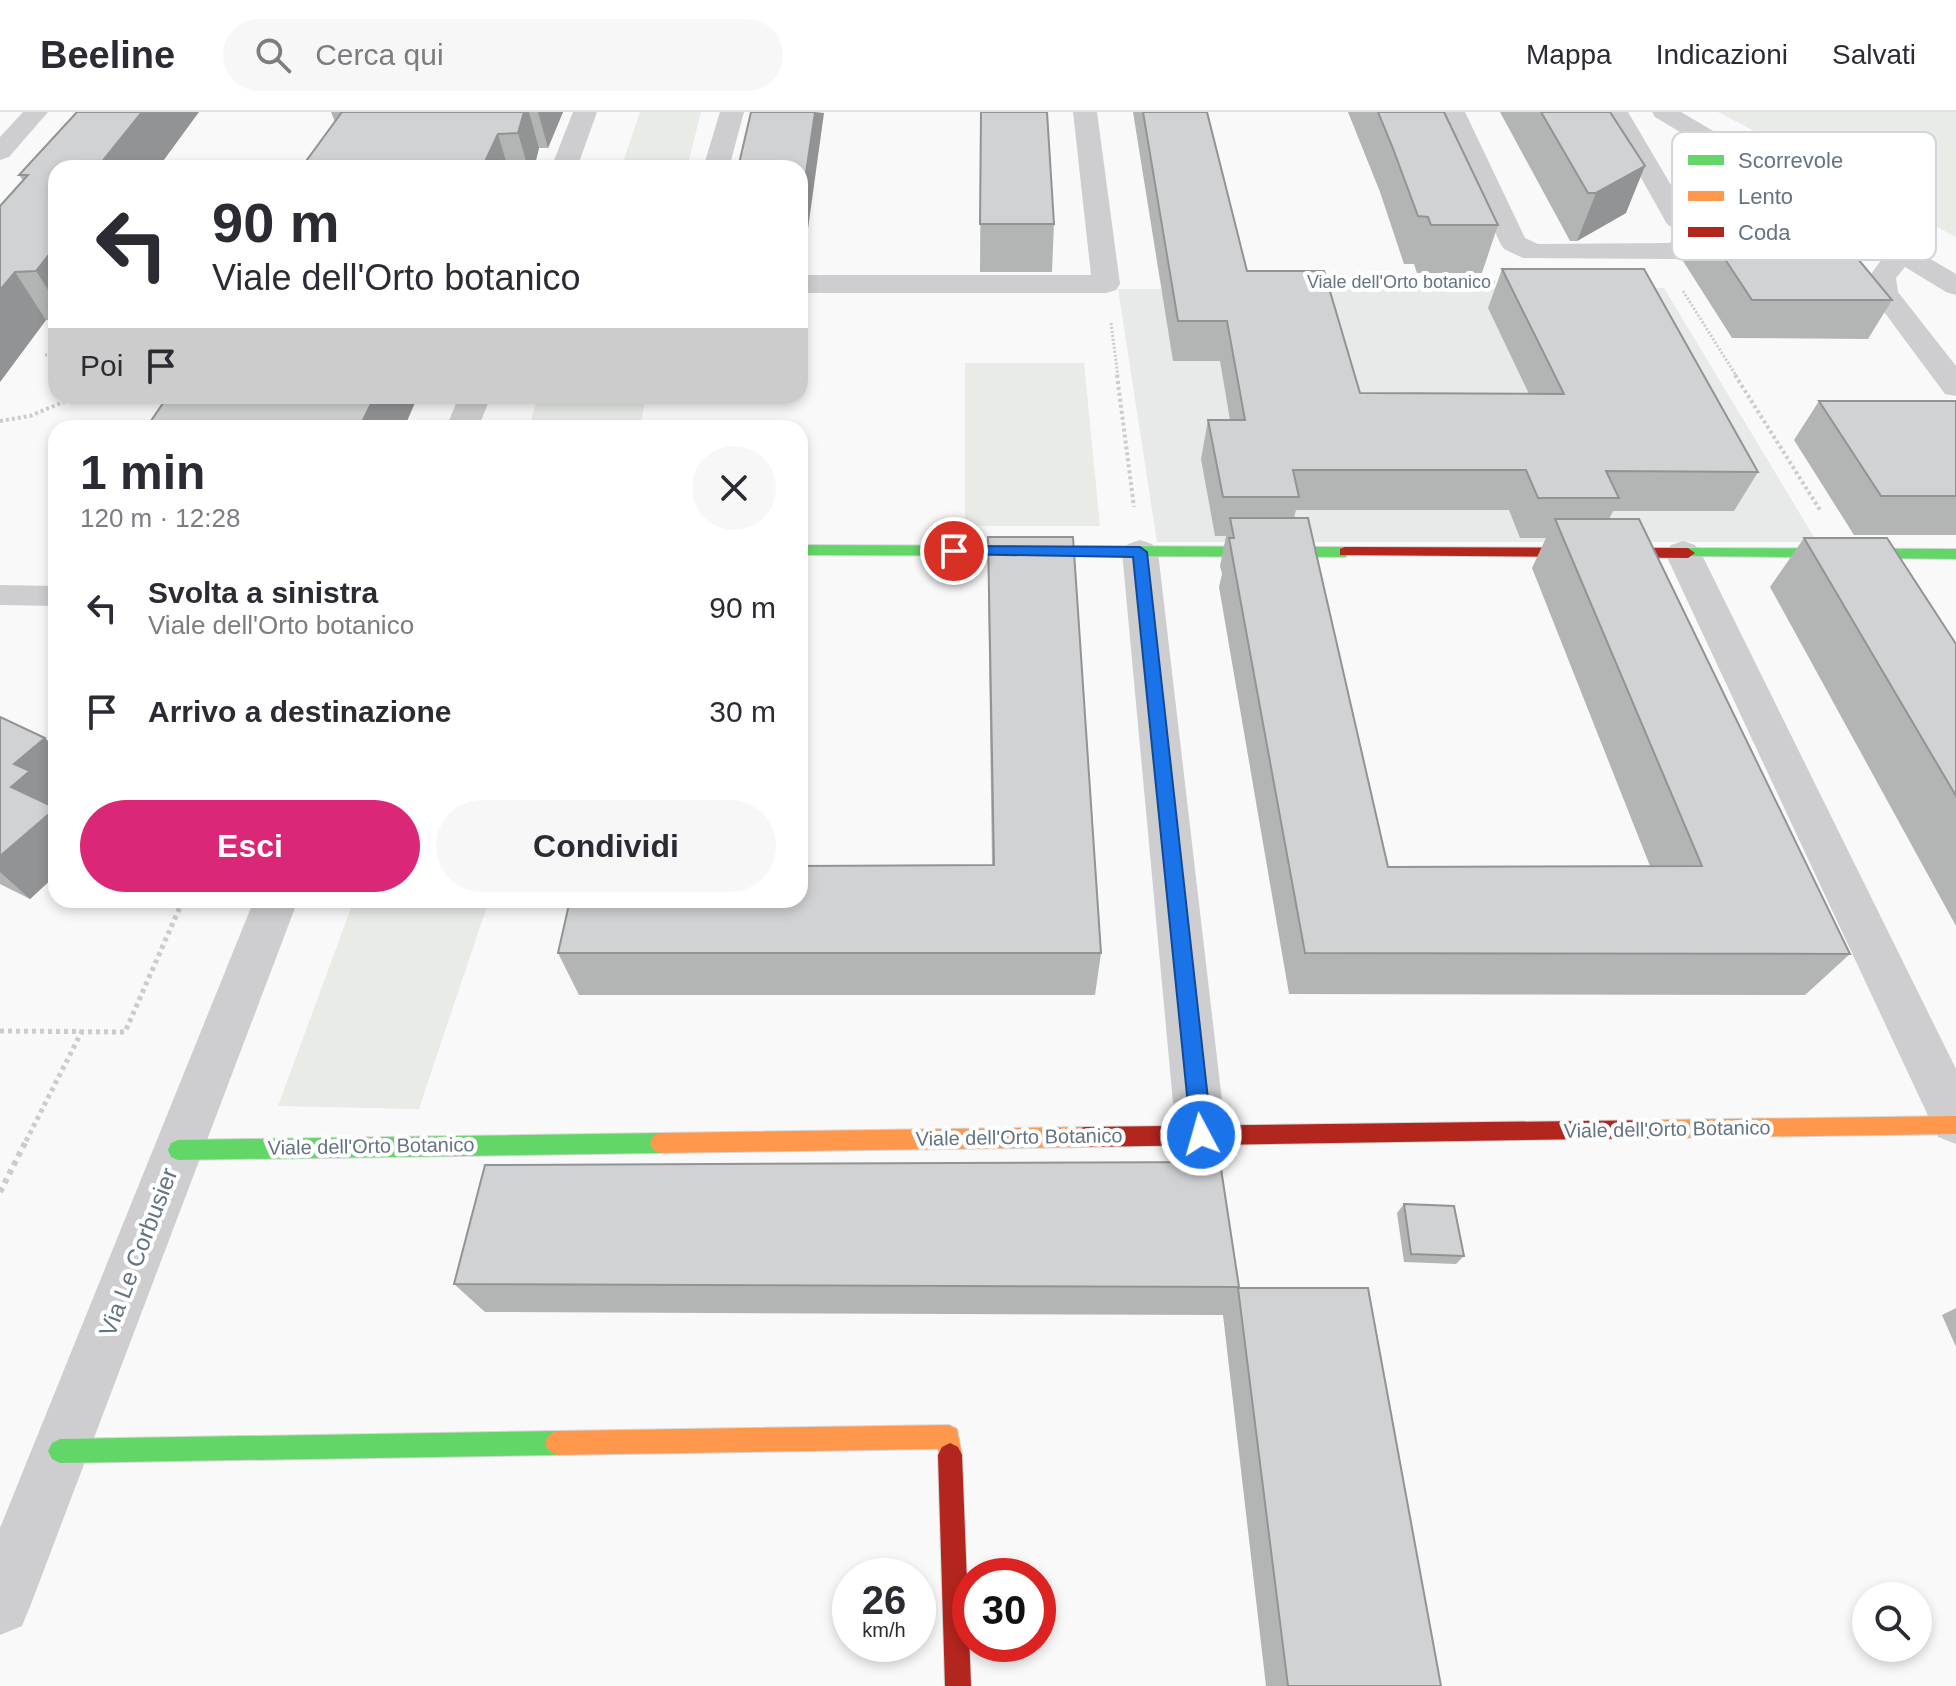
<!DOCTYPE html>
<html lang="it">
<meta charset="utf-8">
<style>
:root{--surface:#fff;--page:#f7f7f7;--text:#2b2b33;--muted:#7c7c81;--line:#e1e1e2;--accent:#db2777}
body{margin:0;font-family:Arial,sans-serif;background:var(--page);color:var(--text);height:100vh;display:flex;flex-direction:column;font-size:30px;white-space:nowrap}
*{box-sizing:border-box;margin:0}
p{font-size:26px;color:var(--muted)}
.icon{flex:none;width:44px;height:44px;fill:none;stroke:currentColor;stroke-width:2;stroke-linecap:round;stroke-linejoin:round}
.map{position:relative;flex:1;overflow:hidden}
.sheet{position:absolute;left:48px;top:308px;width:760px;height:488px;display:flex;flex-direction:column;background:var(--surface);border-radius:24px;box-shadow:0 4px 12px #0003}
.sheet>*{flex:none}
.hud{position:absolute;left:48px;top:48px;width:760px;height:244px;border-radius:24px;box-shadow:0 4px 12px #0003;background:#fff;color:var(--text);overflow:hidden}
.buttons{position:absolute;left:1852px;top:1470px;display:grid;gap:16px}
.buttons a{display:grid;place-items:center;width:80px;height:80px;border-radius:50%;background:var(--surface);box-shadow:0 4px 12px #0003;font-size:40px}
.speed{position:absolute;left:832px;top:1446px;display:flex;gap:16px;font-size:40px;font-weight:700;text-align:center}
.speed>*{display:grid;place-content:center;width:104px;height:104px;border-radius:50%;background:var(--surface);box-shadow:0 4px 12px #0003;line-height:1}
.speed small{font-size:20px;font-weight:400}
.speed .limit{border:12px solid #d22;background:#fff;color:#111}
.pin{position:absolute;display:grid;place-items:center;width:68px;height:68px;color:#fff;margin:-34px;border:4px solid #fff;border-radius:50%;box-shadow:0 2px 8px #0007}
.me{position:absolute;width:88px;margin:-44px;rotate:354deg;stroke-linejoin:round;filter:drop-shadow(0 0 6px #0008)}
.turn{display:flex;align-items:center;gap:28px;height:168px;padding:0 32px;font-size:36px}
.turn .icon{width:104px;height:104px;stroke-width:2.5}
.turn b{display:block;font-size:56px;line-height:68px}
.then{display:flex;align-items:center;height:76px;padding:0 32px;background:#0003;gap:16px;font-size:30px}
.round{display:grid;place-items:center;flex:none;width:84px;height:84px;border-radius:42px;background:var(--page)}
.summary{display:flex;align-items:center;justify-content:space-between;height:136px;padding:0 32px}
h1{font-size:48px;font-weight:600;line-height:60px}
.cta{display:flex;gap:16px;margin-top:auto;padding:16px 32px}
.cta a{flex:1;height:92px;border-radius:48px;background:var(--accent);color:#fff;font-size:32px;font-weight:600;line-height:92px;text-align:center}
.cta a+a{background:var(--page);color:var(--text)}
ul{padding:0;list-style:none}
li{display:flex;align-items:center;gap:24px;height:104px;padding:0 32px}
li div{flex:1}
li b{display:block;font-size:30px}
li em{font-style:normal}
header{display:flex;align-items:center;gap:48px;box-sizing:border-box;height:112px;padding:0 40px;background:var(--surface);border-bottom:2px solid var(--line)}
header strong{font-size:38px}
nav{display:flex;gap:44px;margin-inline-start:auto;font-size:28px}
.search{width:560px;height:72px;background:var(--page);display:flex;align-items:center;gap:20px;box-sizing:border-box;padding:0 28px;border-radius:44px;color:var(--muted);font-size:30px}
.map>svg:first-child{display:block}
.built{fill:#e8e9e9}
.green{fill:#e8ebe6}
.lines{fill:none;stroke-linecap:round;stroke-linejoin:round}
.fast-casing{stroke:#d6d7d7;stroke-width:2}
.slow-casing{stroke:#d6d7d7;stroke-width:2}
.jam-casing{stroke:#d6d7d7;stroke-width:2}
.path-far3{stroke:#cbccce;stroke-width:3;stroke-dasharray:2 2;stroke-linecap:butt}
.path-far2{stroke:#cbccce;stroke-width:4;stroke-dasharray:3 3;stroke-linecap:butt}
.path-far1{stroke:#cbccce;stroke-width:5;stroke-dasharray:4 4;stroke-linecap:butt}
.path{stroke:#cbccce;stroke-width:6;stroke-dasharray:5 5;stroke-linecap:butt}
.lane{fill:#ceced0;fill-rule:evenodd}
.street{fill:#ceced0;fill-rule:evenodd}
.fast{fill:#63d668;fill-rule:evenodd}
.slow{fill:#ff974d;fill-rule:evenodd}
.jam{fill:#b3261e;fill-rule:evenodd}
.wall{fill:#b3b5b5;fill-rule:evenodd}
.shaded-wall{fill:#929394}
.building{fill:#d0d2d3;stroke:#929394;stroke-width:2}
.route{fill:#1a73e8;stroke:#114b97;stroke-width:2}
.labels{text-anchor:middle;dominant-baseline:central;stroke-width:8;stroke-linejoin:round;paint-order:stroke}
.far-street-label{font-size:18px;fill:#647483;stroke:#fff}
.street-label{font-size:20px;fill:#647483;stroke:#fff}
.near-street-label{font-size:24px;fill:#647483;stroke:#fff}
.key{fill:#fff;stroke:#d0d5da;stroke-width:2}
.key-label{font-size:22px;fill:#647483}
</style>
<header>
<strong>Beeline</strong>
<div class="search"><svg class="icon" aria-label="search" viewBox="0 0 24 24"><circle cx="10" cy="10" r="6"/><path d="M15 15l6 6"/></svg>Cerca qui</div>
<nav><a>Mappa</a><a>Indicazioni</a><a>Salvati</a></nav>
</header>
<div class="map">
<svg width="1956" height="1574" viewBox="0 0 1956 1574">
<rect width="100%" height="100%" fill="#f9f9f9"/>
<path class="built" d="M1664,176L1817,430H1157L1118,177Z"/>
<path class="green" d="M640,0H701L687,56H621Z
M1718,0H1956V125Z
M1084,251L1100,414H965V251Z
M539,284H646L640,316H528Z
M354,788H489L419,997L278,994Z"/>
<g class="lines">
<g class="fast-casing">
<path id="fast" d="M800,433L1345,435L1352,440L1345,445L800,443Z
M1688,436L1956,437V447L1683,444L1681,441Z
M660,1021L667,1024L670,1031L667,1038L660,1041L178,1048L171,1045L168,1038L171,1031L178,1028Z
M557,1319L565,1323L569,1331L565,1339L557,1343L60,1351L52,1347L48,1339L52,1331L60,1327Z"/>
</g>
<g class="slow-casing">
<path id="slow" d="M1956,1004V1022L1658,1026L1651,1024L1648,1017L1651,1010L1658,1008Z
M1084,1015L1091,1018L1094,1025L1091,1032L1084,1035L660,1041L653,1038L650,1031L653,1024L660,1021Z
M949,1313L957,1317L962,1343L958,1351L950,1355L942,1351L938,1337L557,1343L549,1339L545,1331L549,1323L557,1319Z"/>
</g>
<g class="jam-casing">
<path id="jam" d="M1345,435L1688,436L1695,441L1688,446L1340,443V437Z
M1658,1008L1665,1010L1668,1017L1665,1024L1658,1026L1084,1035L1077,1032L1074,1025L1077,1018L1084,1015Z
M950,1331L958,1335L962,1343L971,1574H945L938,1343L942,1335Z"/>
</g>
<path class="path-far3" d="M1321,171L1495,170
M1683,179L1737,265
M1111,211L1118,265
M45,243L56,242"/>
<path class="path-far2" d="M1117,263L1134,395
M1735,263L1820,398
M0,309L30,304L77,284"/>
<path class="path-far1" d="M0,919L125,920L183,788
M26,1029L82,919"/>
<path class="path" d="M0,1080L27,1027"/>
<path class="lane" d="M0,473L56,474V494L0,493Z"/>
<path class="street" d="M23,0H48L9,45L0,48V25Z
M573,0H597L577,56H551Z
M720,0H744L729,56H703Z
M1073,0H1097L1120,172L1116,178L1106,181H800V163H1091Z
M1441,0H1465L1525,126L1538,132L1669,131L1681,122L1667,112L1604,0H1628L1691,107L1705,113L1737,116L1741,122L1737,128C1727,130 1713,127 1704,131C1694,136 1688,144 1676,147L1523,146L1504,137L1500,131Z
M1652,0H1681L1956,162V183L1946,180L1905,155L1896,166L1898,180L1956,254V284L1945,282L1870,181L1868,166L1885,143L1655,5Z
M459,284H491L478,316H446Z
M1140,428L1152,432L1158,440L1226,1023L1219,1039L1201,1046L1183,1039L1176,1023L1122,440L1128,432Z
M1683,429L1695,433L1701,441L1956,957V1032L1938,1025L1665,441L1671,433Z
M254,788H298L31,1492L22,1514L0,1523V1416Z"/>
<use href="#fast" class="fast"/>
<use href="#slow" class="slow"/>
<use href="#jam" class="jam"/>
</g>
<path class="wall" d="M331,0H563L548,36H539L534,56H301L335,10Z
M981,0L1054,112L1052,160H980Z
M1133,0H1207L1247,159L1360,281L1529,282L1488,196L1502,157L1758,360L1734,399H1613L1609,407L1850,842L1805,883L1289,882L1219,475L1222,462L1220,454L1226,424H1215L1201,347L1208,308H1230L1220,249H1173ZM1296,398H1509L1520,426H1546L1532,456L1650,754L1388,755L1294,406Z
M1348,0H1444L1498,113L1482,161H1417L1414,152H1404L1380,80Z
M1500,0H1610L1626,101L1577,129H1570Z
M56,56V208H46L0,270V94L23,68L19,63Z
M1683,65L1777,96L1826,118L1892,188L1868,227L1732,226L1683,149L1701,111L1704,109L1693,105L1678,78Z
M1819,289H1956V423H1854L1794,328Z
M988,425L1101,841L1095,883H579L558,841L992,753L988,474Z
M1804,426L1956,532V814L1770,475Z
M0,605L45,626L56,638V683L54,684L56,686V763L30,787L0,772Z
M1404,1092L1464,1144L1456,1152L1404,1150L1397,1101Z
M454,1172L1239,1175L1441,1574H1266L1223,1203L485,1200Z
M1956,1196V1235L1942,1203Z"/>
<path class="shaded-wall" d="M142,0H199L158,56H97Z
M524,0H529L539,36L534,56H528L518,21Z
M538,0H563L548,36Z
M815,0L824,1L802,160L800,147V102Z
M498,22L508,56H482Z
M1645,54L1626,101L1577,129L1596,81Z
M51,140L56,148V190L36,159Z
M15,160L46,208L0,270V178Z
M375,284H418L404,316H359Z
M45,626L56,638V683L54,684L56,686V763L30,787L0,760V744L14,652Z"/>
<path class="building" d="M77,0H142L97,56H56V140H51L36,159L15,160L0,178V94L28,63H19Z
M342,0H524L518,21L498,22L482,56H301Z
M751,0H815L800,102V56H738Z
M981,0H1047L1054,112H980Z
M1143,0H1207L1247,159H1324L1360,281L1564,282L1502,157H1644L1758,360L1606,359L1619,386H1538L1526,358H1293L1299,385H1223L1208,308H1245L1227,209H1178Z
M1378,0H1444L1498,113H1431L1428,105L1418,104L1392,34Z
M1541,0H1610L1645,54L1596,81H1588Z
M1725,94L1809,97L1826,118H1834L1892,188H1752L1701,111Z
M168,284H375L359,316H146Z
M1819,289H1956V384H1881Z
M1230,406H1308L1388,755L1702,754L1555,407H1639L1850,842L1305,841L1229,426H1234Z
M988,425H1073L1101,841H558L570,788H800V754L994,753Z
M1804,426H1887L1956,532V684Z
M0,605L45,626L14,652L30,659L11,675L56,696L0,744Z
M1220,1050L1239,1175L454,1172L485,1053Z
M1404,1092L1454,1094L1464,1144L1411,1142Z
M1238,1176H1368L1441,1574H1288Z"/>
<path class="route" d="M954,434L1140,435L1147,440L1212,1023L1209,1029L1201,1032L1194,1029L1191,1023L1133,445L949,442L947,439Z"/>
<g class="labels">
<g class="far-street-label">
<text x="1399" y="170">Viale dell'Orto botanico</text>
</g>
<g class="street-label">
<text transform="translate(1667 1017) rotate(-1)">Viale dell'Orto Botanico</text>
<text transform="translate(1019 1025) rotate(-1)">Viale dell'Orto Botanico</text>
<text transform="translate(371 1034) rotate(-1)">Viale dell'Orto Botanico</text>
</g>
<g class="near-street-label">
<text transform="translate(138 1140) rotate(-69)">Via Le Corbusier</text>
</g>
</g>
<rect x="1672" y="20" width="264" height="128" rx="12" class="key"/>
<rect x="1688" y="43" width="36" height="10" fill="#63d668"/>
<rect x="1688" y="79" width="36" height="10" fill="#ff974d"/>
<rect x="1688" y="115" width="36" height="10" fill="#b3261e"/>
<g class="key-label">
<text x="1738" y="56">Scorrevole</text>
<text x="1738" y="92">Lento</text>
<text x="1738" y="128">Coda</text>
</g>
</svg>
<div class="buttons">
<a><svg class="icon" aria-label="search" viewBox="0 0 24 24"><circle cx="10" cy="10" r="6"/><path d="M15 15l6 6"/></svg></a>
</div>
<div class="speed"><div>26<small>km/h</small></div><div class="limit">30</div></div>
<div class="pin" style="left:954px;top:439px;background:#d93025"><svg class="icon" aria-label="arrive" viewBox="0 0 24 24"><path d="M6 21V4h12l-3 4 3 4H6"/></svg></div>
<svg class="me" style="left:1201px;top:1023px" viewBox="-20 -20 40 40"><circle r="17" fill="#1a73e8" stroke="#fff" stroke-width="3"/><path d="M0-11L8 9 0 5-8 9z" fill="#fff"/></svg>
<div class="hud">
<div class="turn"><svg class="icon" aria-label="left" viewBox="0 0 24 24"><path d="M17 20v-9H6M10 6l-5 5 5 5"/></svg><div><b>90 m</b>Viale dell'Orto botanico</div></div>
<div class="then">Poi<svg class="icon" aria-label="arrive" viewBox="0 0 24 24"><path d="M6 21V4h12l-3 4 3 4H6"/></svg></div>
</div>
<section class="sheet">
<div class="summary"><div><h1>1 min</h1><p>120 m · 12:28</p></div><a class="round"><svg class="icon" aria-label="close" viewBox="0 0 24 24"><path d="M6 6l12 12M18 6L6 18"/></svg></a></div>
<ul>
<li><svg class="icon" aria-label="left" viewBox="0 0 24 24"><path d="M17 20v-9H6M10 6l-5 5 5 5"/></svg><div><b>Svolta a sinistra</b><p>Viale dell'Orto botanico</p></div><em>90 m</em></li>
<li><svg class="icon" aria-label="arrive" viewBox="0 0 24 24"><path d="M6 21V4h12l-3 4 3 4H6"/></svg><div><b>Arrivo a destinazione</b></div><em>30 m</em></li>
</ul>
<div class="cta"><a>Esci</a><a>Condividi</a></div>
</section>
</div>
